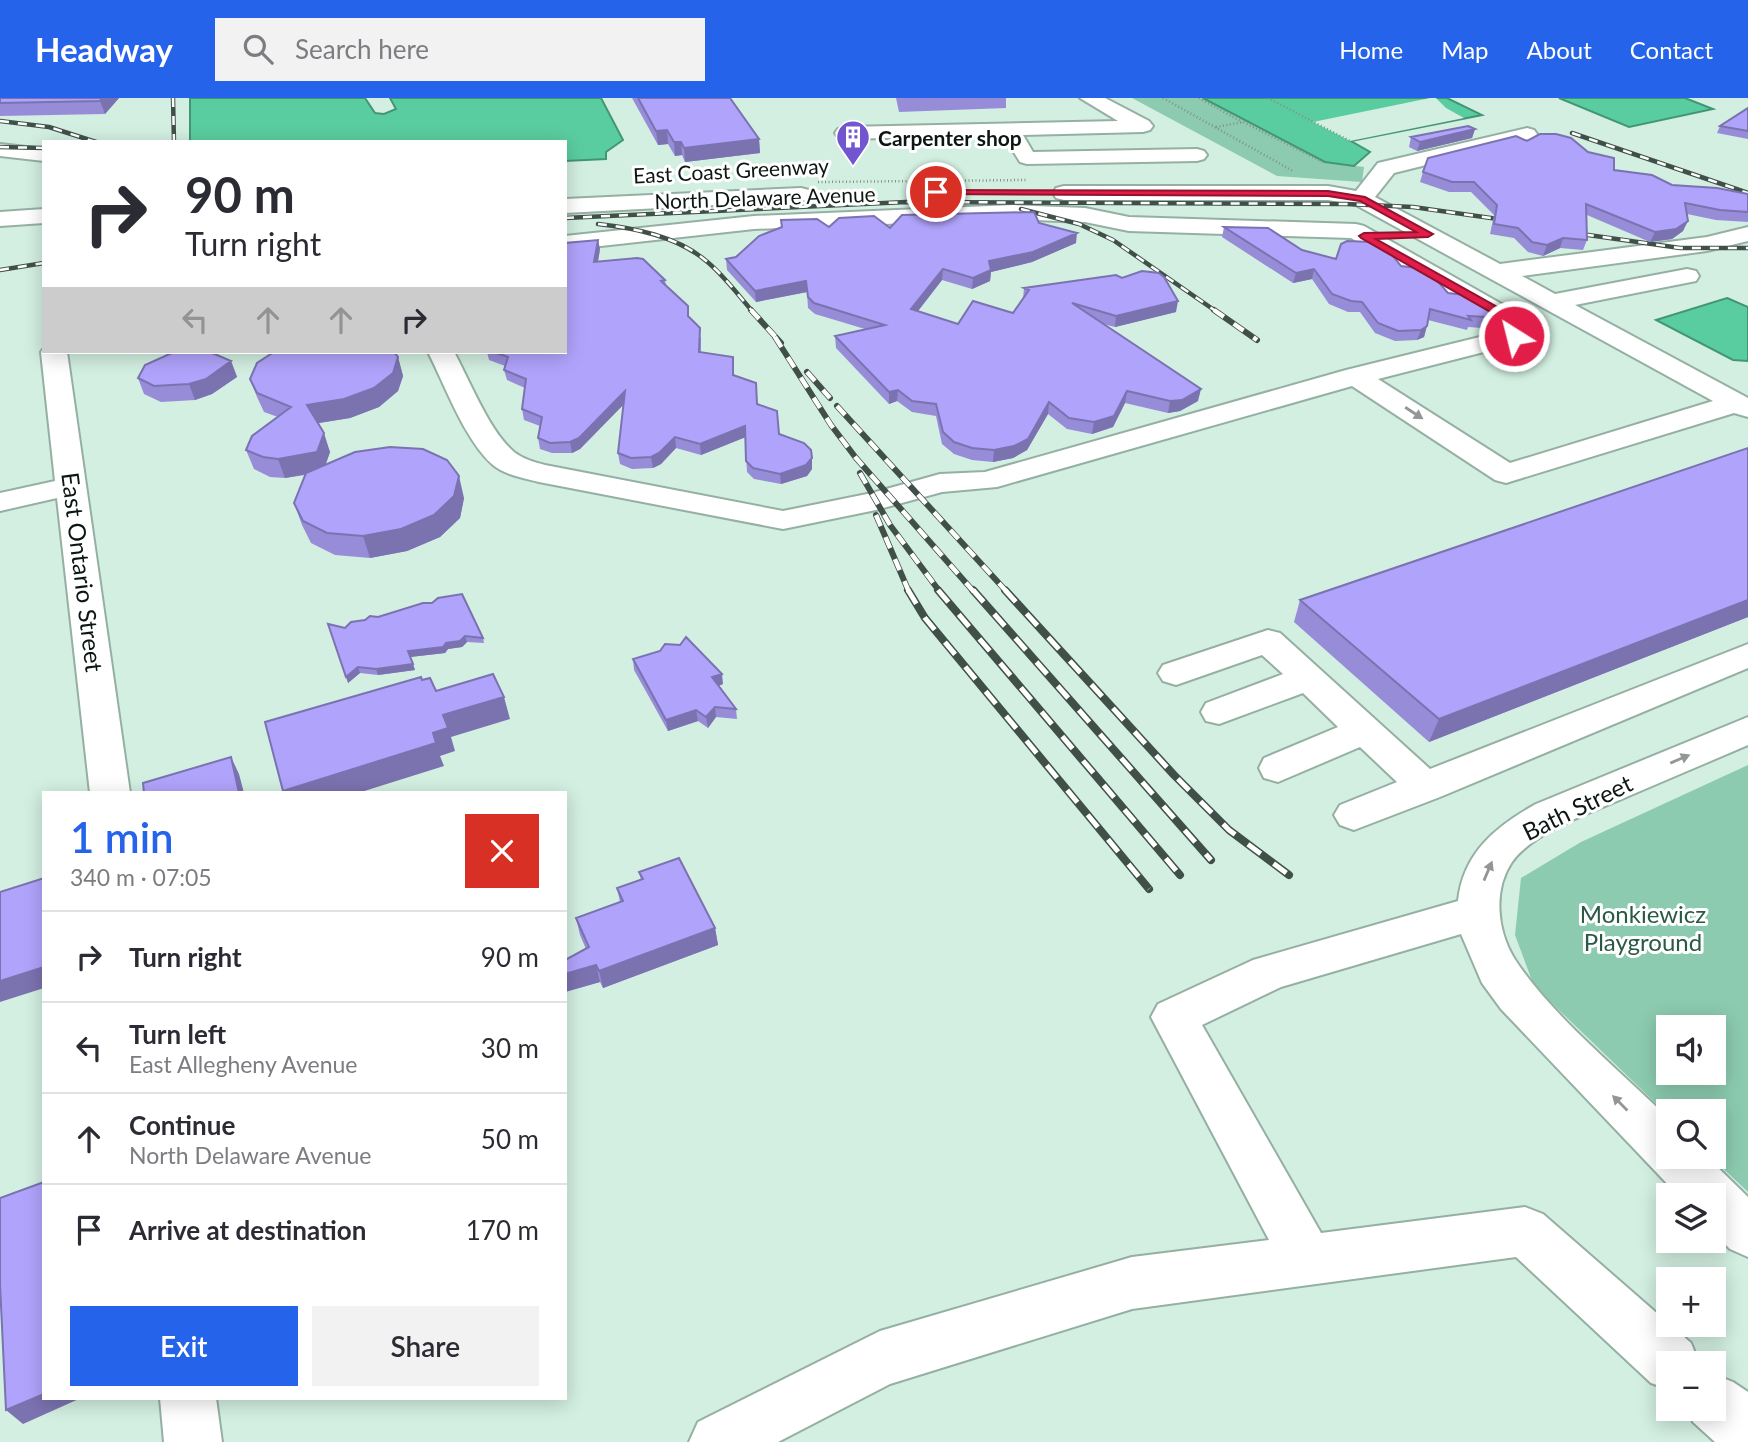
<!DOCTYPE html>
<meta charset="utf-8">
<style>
:root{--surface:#fff;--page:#f2f2f3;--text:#2b2b33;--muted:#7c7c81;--line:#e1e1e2;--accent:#2563eb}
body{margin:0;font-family:Lato,sans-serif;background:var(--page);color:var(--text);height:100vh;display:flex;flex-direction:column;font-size:26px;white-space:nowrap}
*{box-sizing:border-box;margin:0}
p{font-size:23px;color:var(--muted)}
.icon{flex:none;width:38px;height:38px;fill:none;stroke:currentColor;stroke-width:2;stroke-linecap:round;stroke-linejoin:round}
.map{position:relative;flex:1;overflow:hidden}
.details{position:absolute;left:42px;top:693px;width:525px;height:609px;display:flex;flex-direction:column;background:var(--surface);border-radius:0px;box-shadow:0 4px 18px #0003}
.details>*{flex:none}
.top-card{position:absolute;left:42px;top:42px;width:525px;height:214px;border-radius:0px;box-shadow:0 4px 18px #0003;background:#fff;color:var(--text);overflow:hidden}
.fabs{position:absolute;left:1656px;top:917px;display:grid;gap:14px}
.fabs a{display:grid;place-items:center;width:70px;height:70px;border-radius:0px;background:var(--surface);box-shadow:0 4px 18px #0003;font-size:35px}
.pin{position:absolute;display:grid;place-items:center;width:60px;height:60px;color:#fff;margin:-30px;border:4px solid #fff;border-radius:50%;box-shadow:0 2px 7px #0007}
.me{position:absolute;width:77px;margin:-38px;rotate:324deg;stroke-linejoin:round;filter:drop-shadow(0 0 5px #0008)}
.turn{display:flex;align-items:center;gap:24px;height:147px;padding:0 28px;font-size:32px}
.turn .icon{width:91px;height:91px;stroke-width:2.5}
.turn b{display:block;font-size:49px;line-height:60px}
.lanes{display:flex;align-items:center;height:66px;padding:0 28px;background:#0003;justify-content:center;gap:35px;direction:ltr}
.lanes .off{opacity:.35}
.round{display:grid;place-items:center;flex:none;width:74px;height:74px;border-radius:0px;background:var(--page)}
.headline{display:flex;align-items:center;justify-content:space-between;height:119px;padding:0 28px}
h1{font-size:42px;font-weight:600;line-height:52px;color:var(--accent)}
.cta{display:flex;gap:14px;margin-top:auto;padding:14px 28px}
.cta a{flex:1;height:80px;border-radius:0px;background:var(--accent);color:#fff;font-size:28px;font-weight:600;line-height:80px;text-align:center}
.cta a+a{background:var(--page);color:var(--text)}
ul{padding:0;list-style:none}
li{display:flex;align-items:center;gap:21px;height:91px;padding:0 28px;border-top:2px solid var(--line)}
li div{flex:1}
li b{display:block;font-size:26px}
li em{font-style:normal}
header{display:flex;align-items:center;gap:42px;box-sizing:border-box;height:98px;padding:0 35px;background:var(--accent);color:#fff}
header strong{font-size:33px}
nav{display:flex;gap:38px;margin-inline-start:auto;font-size:24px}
.search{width:490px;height:63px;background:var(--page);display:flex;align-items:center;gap:18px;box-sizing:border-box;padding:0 24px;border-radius:0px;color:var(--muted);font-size:26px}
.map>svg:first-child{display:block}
.green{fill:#8ccbaf;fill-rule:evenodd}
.water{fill:#5acda0;stroke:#439675;stroke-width:2}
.pier{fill:#d2efe1}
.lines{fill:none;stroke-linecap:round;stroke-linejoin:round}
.minor-casing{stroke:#95b0a3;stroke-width:4}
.path{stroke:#7e9389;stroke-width:2.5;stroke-dasharray:1 2.5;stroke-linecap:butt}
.minor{fill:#fff;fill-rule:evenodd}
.rail-far2-casing{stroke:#405049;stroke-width:4.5}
.rail-far1-casing{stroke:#405049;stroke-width:6}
.rail-casing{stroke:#405049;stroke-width:8}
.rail-far2{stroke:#fff;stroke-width:2.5;stroke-dasharray:9;stroke-linecap:butt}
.rail-far1{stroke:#fff;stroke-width:4.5;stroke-dasharray:12;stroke-linecap:butt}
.rail{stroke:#fff;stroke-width:5;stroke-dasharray:16;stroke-linecap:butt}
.wall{fill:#978cd8}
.shaded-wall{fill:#7b72b0}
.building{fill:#b0a3fb;stroke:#7b72b0;stroke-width:2}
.oneway{fill:#929694}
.route{fill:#e11d48;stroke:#92132f;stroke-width:2}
.labels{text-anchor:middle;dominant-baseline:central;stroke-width:6;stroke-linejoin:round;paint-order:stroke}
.far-poi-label{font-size:21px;font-weight:bold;fill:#0c1612;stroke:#fff;text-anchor:start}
.far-street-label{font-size:21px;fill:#0c1612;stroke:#fff}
.street-label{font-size:24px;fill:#0c1612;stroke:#fff}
.park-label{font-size:24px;fill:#2a5a46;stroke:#fff}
</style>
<header>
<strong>Headway</strong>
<div class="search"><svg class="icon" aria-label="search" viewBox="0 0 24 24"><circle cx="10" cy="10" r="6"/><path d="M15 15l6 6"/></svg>Search here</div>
<nav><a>Home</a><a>Map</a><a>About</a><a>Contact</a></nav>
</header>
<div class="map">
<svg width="1748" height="1344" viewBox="0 0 1748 1344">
<rect width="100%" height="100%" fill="#d2efe1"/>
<path class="green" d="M1132,0H1203L1325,64L1364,69L1362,84L1277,78Z
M1748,667V1094L1711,1059L1713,1013H1668V1017L1534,888L1515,837L1521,780L1581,744ZM1668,929H1713V975H1668Z"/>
<path class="water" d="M190,0H365L375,15L384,16L396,11L390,0H601L623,42L606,54V61L565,63V44H190Z
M1203,0H1447L1482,17L1351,43L1370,54L1354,68L1325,64Z
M1559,0H1685L1713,11L1629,29Z
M1727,200L1748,209V263L1733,262L1656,222Z"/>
<path class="pier" d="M1430,0H1436L1446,10L1464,20L1350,43L1313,24Z"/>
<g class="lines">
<g class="minor-casing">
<path id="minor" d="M1080,0H1105L1149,23L1153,28L1150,32L1143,34L1023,37L1033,54L1197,51L1204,53L1207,57L1204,61L1197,63L1027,66L1020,64L1003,37L845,41L838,39L835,35L838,31L845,29L1118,23Z
M1527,30L1534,32L1537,36L1534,40L1394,75L1375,99L1500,166L1707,139L1748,129V143L1707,153L1522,178L1555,196L1687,171L1696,173L1699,178L1696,183L1575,207L1748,300V319L1734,315L1506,385L1495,382L1352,288L997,389L942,394L876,412L783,431L539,384C524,380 505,377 493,367C465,343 445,287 428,254H454C470,283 489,333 514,354C523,361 534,364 545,367L783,413L872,395L940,376L985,374L1346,272L1500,234V226L1351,140L1129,133L1085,124L1013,121L754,131L565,152V138L754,118L1013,107L1085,110L1129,119L1356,126L1364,128L1521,217L1525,222L1527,238L1523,244L1378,281L1510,365L1713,303L1356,107L1328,102H1064L1056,100L1053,95L1056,90L1064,88H1328L1356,93L1378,65Z
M0,46L44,51V63L0,58Z
M801,90L809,92L812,97L809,102L565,115V101Z
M44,111V125L0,128V114Z
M44,250V254H67L130,695H90L57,400L0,413V395L55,383L41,254Z
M1268,532L1280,535L1430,671L1748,546V570L1440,699L1354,732L1340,727L1334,717L1340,707L1397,684L1360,649L1278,684L1264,680L1259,670L1264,660L1338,629L1303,595L1219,626L1206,623L1201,614L1206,605L1283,576L1262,557L1176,587L1163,583L1158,575L1163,567Z
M1748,619V647C1709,664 1670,680 1631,697C1596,713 1535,732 1512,764C1493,792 1497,832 1514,860C1549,915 1620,973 1668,1020V1059H1707L1748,1099V1159L1730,1151L1713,1134V1097H1678L1501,911L1482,885L1461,836L1281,889L1202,927L1321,1135L1525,1109L1543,1116L1691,1245L1699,1265H1668V1291L1651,1285L1516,1159L1132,1211L890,1286L778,1344H689L698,1324L880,1233L1132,1159L1269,1142L1151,919L1158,906L1253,862L1458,803C1463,755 1496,728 1536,706Z
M1713,1276L1733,1284L1748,1294V1344H1715L1693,1324L1688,1311H1713Z
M160,1300H216L222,1344H164Z"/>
</g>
<path class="path" d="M1163,0L1293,73
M1199,0L1242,24
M1268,0L1350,43
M1216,29L1243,24L1323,64
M818,84L1026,82"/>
<use href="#minor" class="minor"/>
<g class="rail-far2-casing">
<path id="rail-far2" d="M173,0L174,44
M0,23L49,29L96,44
M1572,35L1748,95
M0,49L44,50
M1021,111L1079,126L1113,142L1217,214
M565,120L906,104L1346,106L1413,109L1512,123
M598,126C634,130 676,138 705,162C723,176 738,197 753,214
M1567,134L1680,150H1748
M0,172L44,165"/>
</g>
<g class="rail-far1-casing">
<path id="rail-far1" d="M751,212L781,245
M1214,212L1257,242
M775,239L831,327L856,360L974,494
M807,274L830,300
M837,308L1007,494
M860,375L890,427L940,494
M876,417L909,494"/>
</g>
<g class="rail-casing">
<path id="rail" d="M908,492L925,520L1149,791
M938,492L1180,777
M973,492L1211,762
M1005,492L1174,677L1229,732L1289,777"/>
</g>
<use href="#rail-far2" class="rail-far2"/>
<use href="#rail-far1" class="rail-far1"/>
<use href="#rail" class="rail"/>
</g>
<path class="wall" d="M0,0H119L105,16L0,18Z
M632,0H730L759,41L760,55L685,64L682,57L675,58L668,46L658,47Z
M896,0H1006V10L899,14Z
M1748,10V41L1717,35L1720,28Z
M1475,31L1472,40L1417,53L1409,49L1411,39Z
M1527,43L1588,54L1614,72L1672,87L1748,96V124L1716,122L1687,116L1683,133L1672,141L1650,144L1587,117V142L1583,152L1560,150L1543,158L1528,154L1514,140L1490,136L1494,117L1471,94H1449L1420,84L1423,74Z
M1039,125L1076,145L1032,164L991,174L990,183L972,191L942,182L918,213L958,226L1013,215L1023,201L1024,190L1176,214L1115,229L1103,226L1198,303L1180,313L1168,315L1125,305L1113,329L1092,336L1067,331L1048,316L1027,352L1013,360L993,364L972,362L954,356L942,346L936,318L912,314L897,303L889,306L836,250L835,238L865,231L815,216L808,210L807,194L756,204L727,172L726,161L736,159L829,129L890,130Z
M1224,129L1302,152L1336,161L1401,168L1448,195L1501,220L1497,231L1468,229L1467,232L1428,222L1424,239L1417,242L1395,243L1375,235L1360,214H1348L1329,206L1312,181L1293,185L1222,139Z
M600,151L598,164L665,182L666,187L689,220L701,240V254L734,277L757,306L779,336L812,371L807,378L781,386L754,381L747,374L745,339L701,357L676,350L661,366L653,370L632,371L620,366L618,355L623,307L580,351L572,355H552L540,351L538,340L540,328L524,322L522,311L525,290L507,282L504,272L505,268L489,262L487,254H565Z
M398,259L403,278L398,293L379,309L350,320L318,325L330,354L326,366L464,400L460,420L440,439L407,453L370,460L335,457L311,445L302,427L294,405L305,377L285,380L270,379L254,371L246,352L278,319L264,314L257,299L250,281Z
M231,263L237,279L212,296L195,302L161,304L144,296L138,280Z
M1748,350V519L1429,644L1294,524L1300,502Z
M378,519L483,540L484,545L467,544L462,549L448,551L445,555L410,559L415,572L378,577L360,575L348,585L345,530L365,522Z
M633,561L723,586L719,588L736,611L737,621L716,619L708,630L698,623L668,633L634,572Z
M639,774L715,830L718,847L603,890L600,884L565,894V862L586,851L580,837L576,820L620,804L617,790L641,782Z"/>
<path class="shaded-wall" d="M102,0H119L105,16L100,3Z
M1475,31L1472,40L1417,53L1420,44Z
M667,32L668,46L658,47L656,33Z
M759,41L760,55L685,64L684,50Z
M674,44H681L682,57L675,58Z
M1688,123L1683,133L1672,141L1650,144L1655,134Z
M1077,135L1076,145L1032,164L991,174L990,183L972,191L973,180L989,163Z
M1563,140L1560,150L1543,158L1547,147Z
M598,142L600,151L596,174L594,164Z
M943,171L942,182L911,222V211Z
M1314,171L1312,181L1293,185L1296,175Z
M806,183L807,194L756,204L755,193Z
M1178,203L1176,214L1115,229L1116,218Z
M1427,228L1424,239L1417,242L1421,232Z
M398,259L403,278L398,293L379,309L350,320L313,326L307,307Z
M231,263L237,279L212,296L195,302L189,286Z
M1201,291L1198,303L1180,313L1168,315L1170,303Z
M898,292L897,303L889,306V294Z
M625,293L626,304L580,351L572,355L570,344Z
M1127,293L1125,305L1113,329L1092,336L1094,324Z
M1049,304L1048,316L1027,352L1013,360L993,364L994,352Z
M745,328L746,339L701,357L700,346Z
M324,335L330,354L323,373L285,380L278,361Z
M675,339L676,350L661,366L653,370L651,359Z
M812,360V371L807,378L781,386L780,376Z
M459,378L464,400L460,420L440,439L407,453L370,460L363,438Z
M1748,502V519L1429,644L1439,621Z
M465,538L467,544L462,549L448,551L445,555L410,559L408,553L446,545Z
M413,566L415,572L378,577L376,571Z
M358,569L360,575L348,585L346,579Z
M722,576L723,586L714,589L712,579Z
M504,599L510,621L451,639L455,653L440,658L444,668L358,695H283V693L433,635L443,617Z
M715,609L716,619L708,630L706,619Z
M696,612L698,623L668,633L666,622Z
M231,659L239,676L244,695H239Z
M715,830L718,847L603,890L599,873Z
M596,867L600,884L565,894V876Z
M44,869V890L0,904V883Z
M44,1296V1300H81L23,1326L6,1312Z"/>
<path class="building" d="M0,0H102L100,3L0,5Z
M638,0H730L759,41L684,50L681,44H674L667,32L656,33Z
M1748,10V33L1720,28Z
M1468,28L1475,31L1420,44L1411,39Z
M1540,36H1556L1571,40L1588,54L1614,60V72L1652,77L1672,87L1717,90L1748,96V114L1720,112L1685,105L1688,123L1676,131L1655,134L1586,106L1587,142L1563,140L1547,147L1532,144L1518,130L1494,126L1497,107L1474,84H1452L1423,74L1428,60L1516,38L1527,43Z
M1034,114L1039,125L1077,135L1033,154L989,163L991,172L973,180L943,171L911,211L958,226L973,203L1013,215L1029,192L1024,190L1116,177L1122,180L1142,173L1159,175L1164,179L1178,203L1116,218L1072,205L1201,291L1182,302L1170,303L1127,293L1114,318L1094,324L1069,320L1049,304L1028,341L1014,348L994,352L972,350L954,344L943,334L936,306L912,303L898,292L889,294L835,238L885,227L814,205L808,199L806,183L755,193L726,161L736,159L759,138L782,129L781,122L817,121L829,129L839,120L874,118L890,130L902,117Z
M1224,129L1268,130L1302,152L1336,161L1341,146L1347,143L1372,144L1389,153L1401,168L1418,170L1434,179L1448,195L1466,197L1501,217V220L1468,218L1471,222L1430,211L1427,228L1421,232L1398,233L1378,225L1362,204L1351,203L1332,196L1314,171L1296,175Z
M598,142L594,164L637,160L643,161L665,182L661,183L688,208V218L700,230L699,254L733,259V277L756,285L757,306L777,313L779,336L804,345L811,352L812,360L806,367L780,376L753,370L746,363L745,328L700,346L675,339L659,355L651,359L631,360L618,355L625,293L579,340L570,344L550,345L538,340L542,319L522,311L526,281L504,272L508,259L493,254H565V145Z
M174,254H210L231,263L206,281L189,286L154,288L138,280L145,267Z
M274,254H394L398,259L393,275L374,290L344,301L307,307L324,335L317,354L278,361L263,359L246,352L252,338L291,309L257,295L250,281L257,265Z
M390,349L423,351L447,362L459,378L454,398L434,417L401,431L363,438L327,435L303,423L294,405L306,375L355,354Z
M1748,350V502L1439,621L1300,502Z
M462,496L483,540L465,538L460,543L446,545L443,549L408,553L413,566L376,571L358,569L346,579L328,526L345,530L351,524L365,522L370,518L378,519L423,505H432L438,500Z
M686,539L722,576L712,579L736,611L715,609L706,619L696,612L666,622L633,561L660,553L665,546L680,547Z
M493,576L504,599L443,617L448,630L433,635L436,645L283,693L265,624L421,579L422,582L430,580L436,593Z
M231,659L239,695H144L143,685Z
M679,760L715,830L599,873L596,867L565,876V862L589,849L576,820L623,803L617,790L643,781L639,774Z
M44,780V869L0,883V794Z
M44,1084V1296L6,1312L0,1187V1100Z"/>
<defs><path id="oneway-solid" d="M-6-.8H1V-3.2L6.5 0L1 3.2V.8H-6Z" transform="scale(1.75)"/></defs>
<g class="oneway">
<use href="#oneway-solid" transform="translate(1414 315) rotate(33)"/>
<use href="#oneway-solid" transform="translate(1680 661) rotate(-23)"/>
<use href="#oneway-solid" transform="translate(1488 773) rotate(-67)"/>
<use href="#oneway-solid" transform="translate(1620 1005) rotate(-135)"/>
</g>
<path class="route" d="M936,92L1328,93L1365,99L1433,136L1428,139L1376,141L1515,219L1519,238L1510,240L1506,223L1361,140L1359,138L1364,135L1416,134L1360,103L1328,98L933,96V92Z"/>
<defs>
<g id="building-pin" transform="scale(1.75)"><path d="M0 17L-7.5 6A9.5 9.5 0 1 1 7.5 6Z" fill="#7256d0" stroke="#fff"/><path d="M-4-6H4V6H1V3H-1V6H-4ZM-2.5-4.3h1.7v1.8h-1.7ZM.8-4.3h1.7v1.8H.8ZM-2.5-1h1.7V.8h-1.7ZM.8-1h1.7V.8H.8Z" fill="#fff"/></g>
</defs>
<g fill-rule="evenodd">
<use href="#building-pin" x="853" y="39"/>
</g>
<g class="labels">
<g class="far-poi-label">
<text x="878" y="39">Carpenter shop</text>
</g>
<g class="far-street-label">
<text transform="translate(731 72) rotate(-3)">East Coast Greenway</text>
<text transform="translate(765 99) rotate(-2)">North Delaware Avenue</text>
</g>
<g class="street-label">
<text transform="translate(83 474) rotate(83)">East Ontario Street</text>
<text transform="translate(1577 709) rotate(-26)">Bath Street</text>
</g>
<g class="park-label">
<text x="1643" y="815">Monkiewicz<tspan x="1643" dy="28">Playground</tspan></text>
</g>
</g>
</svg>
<div class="fabs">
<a><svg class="icon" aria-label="sound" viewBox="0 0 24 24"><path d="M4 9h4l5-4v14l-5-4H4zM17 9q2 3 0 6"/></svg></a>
<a><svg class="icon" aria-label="search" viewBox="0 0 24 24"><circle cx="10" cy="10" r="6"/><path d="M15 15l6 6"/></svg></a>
<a><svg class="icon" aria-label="layers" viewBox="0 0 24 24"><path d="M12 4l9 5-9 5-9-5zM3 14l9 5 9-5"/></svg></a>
<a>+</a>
<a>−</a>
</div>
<div class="pin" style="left:936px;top:94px;background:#d93025"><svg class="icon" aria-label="arrive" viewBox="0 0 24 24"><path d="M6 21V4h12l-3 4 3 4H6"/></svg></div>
<svg class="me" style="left:1514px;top:238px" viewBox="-20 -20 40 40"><circle r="17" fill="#e11d48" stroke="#fff" stroke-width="3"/><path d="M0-11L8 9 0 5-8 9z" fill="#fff"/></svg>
<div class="top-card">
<div class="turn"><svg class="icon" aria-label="right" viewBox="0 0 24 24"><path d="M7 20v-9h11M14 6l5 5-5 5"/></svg><div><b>90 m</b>Turn right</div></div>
<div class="lanes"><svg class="icon off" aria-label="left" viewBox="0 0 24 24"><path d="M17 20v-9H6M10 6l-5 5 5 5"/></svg><svg class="icon off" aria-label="ahead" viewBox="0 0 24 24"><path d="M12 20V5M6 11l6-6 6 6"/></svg><svg class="icon off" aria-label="ahead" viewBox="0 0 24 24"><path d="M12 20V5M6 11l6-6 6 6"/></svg><svg class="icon" aria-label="right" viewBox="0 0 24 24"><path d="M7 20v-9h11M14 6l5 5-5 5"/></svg></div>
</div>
<section class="details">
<div class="headline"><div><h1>1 min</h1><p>340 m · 07:05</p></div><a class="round" style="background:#d93025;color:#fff"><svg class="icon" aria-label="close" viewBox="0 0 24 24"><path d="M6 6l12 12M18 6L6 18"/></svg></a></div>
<ul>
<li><svg class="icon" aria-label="right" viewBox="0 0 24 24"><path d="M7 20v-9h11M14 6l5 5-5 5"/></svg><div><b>Turn right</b></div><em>90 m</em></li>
<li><svg class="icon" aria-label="left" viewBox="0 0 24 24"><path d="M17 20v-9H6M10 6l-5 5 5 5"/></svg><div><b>Turn left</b><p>East Allegheny Avenue</p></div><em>30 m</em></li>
<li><svg class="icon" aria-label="ahead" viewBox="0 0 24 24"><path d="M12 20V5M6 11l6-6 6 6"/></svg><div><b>Continue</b><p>North Delaware Avenue</p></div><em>50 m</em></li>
<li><svg class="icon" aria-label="arrive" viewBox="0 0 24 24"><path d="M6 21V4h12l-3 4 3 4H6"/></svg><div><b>Arrive at destination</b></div><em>170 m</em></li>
</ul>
<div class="cta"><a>Exit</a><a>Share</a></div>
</section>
</div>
